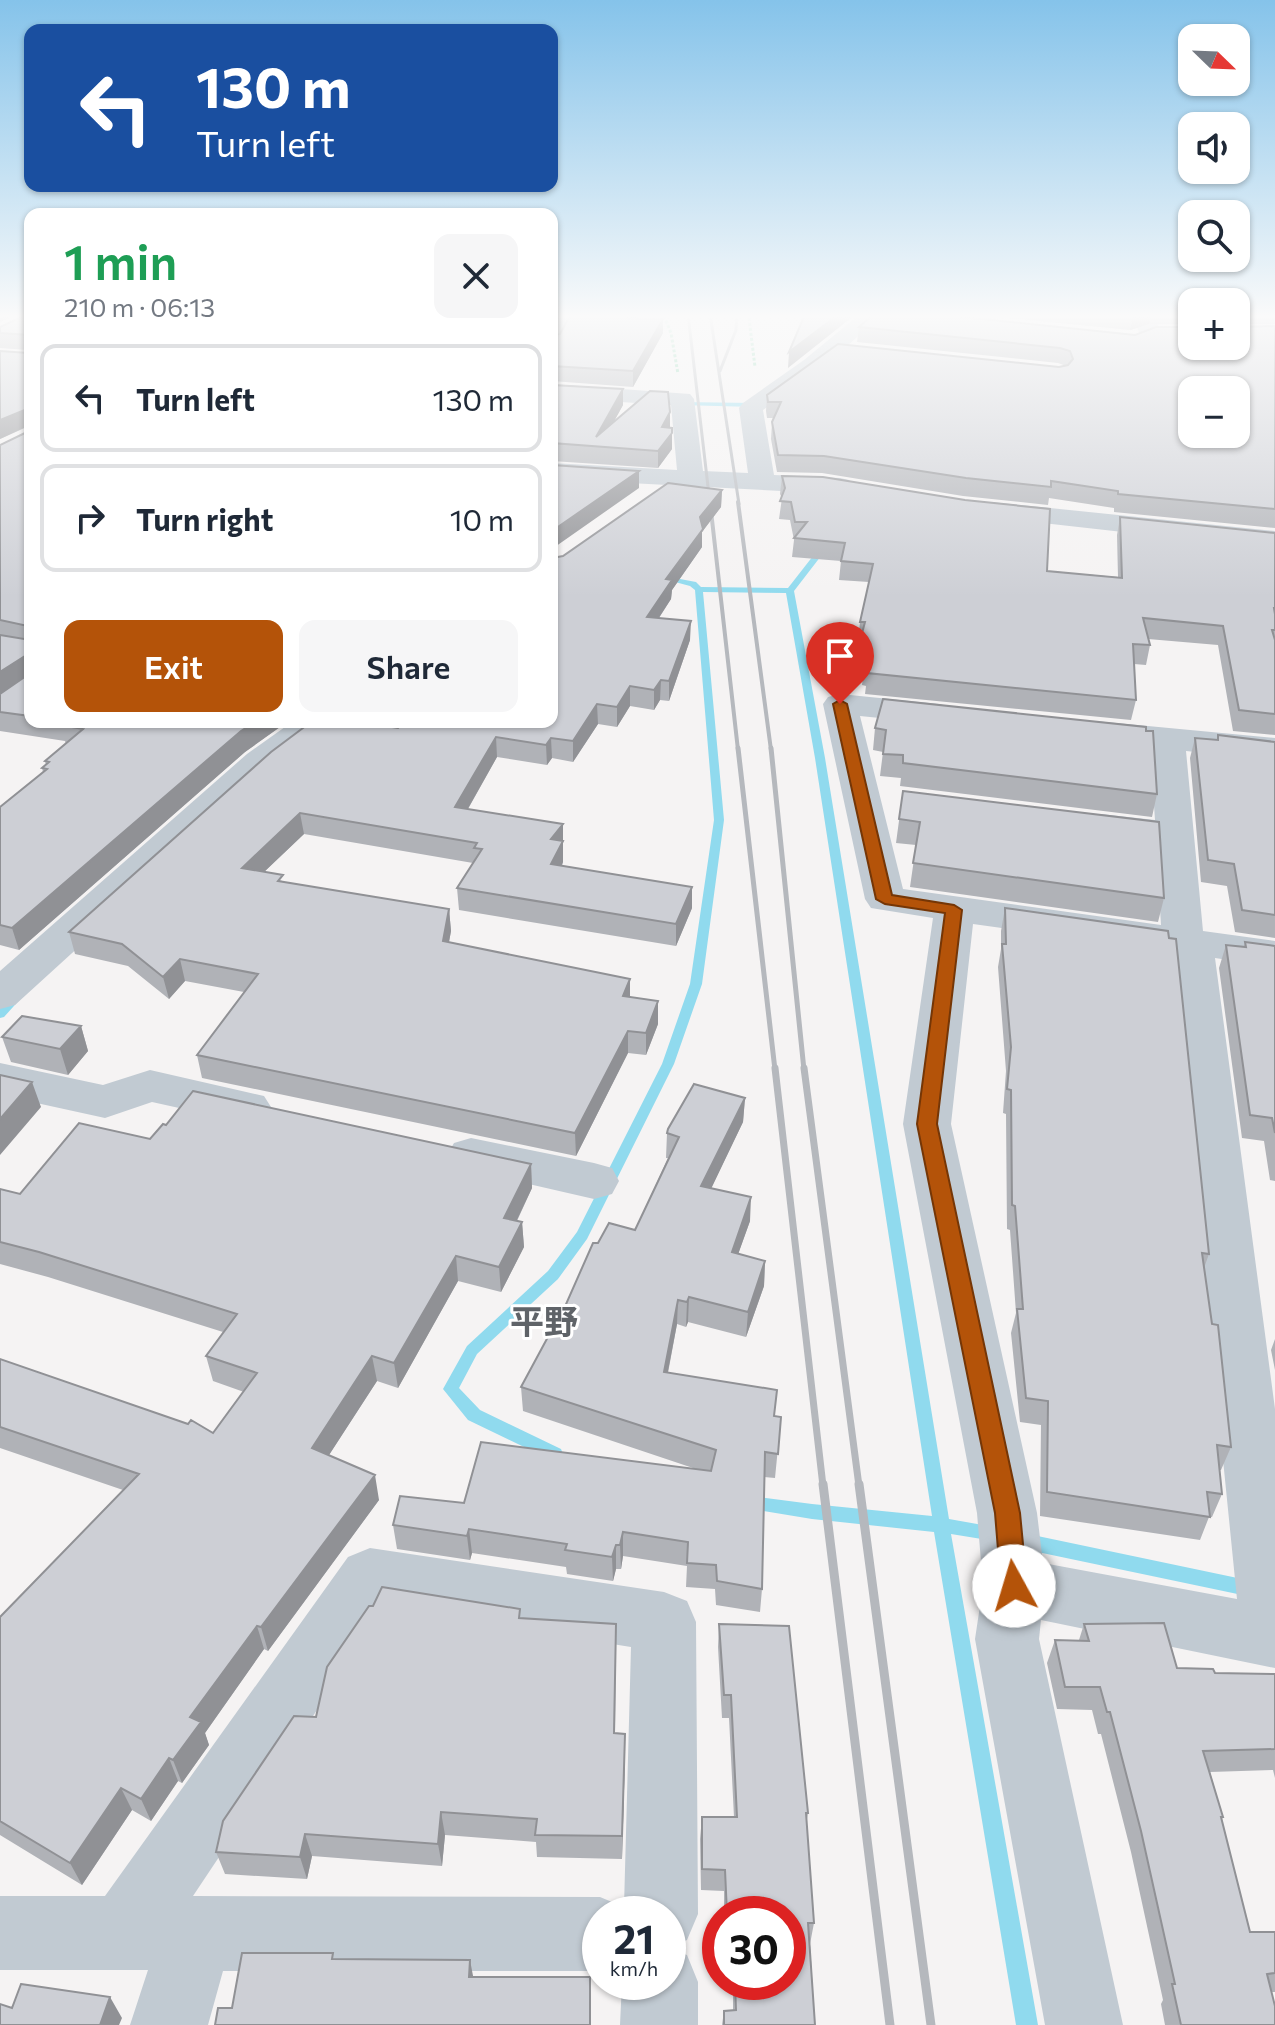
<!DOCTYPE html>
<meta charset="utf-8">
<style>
:root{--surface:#fff;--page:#f6f6f7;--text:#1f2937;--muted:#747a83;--line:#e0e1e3;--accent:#b45309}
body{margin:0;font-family:Commissioner,"Noto Sans JP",sans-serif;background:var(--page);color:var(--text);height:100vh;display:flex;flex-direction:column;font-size:30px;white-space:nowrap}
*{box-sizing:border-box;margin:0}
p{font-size:26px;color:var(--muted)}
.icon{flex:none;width:44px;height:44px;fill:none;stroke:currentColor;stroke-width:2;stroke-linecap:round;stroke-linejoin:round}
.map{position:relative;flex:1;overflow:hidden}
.details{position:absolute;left:24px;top:208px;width:534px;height:520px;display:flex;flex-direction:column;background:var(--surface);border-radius:16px;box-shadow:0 2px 6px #0004}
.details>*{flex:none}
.guide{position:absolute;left:24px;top:24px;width:534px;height:168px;border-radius:16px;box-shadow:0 2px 6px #0004;background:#1a4fa0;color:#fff;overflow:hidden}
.needle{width:52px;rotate:113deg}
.tools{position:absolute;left:1178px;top:24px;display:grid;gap:16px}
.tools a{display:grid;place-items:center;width:72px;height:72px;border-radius:16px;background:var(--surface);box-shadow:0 2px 6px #0004;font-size:40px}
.speed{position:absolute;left:582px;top:1896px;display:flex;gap:16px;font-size:40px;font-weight:700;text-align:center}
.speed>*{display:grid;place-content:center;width:104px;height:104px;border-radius:50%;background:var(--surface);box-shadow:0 2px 6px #0004;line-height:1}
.speed small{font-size:20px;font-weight:400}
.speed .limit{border:12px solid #d22;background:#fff;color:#111}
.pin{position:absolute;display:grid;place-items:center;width:68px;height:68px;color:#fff;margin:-82px -34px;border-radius:50% 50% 50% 0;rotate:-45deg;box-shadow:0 0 8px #0007}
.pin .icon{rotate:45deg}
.me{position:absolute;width:88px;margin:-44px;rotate:354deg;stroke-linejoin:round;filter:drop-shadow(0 0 6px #0008)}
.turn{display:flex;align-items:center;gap:28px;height:168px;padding:0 40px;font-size:36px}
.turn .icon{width:104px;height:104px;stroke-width:2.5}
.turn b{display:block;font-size:56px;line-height:68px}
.round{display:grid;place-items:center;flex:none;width:84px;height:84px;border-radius:16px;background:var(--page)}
.overview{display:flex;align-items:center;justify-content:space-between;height:136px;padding:0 40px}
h1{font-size:48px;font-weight:600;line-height:60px;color:#1e9e55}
.action{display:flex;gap:16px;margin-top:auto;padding:16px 40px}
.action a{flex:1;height:92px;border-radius:16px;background:var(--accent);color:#fff;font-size:32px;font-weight:600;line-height:92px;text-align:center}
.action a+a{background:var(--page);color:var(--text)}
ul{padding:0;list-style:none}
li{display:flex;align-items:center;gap:24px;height:108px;margin:0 16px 12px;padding:0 24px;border:4px solid var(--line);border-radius:16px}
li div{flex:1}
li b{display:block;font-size:30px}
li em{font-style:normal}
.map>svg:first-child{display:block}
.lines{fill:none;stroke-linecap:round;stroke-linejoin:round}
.stream{fill:#90daee;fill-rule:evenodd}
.path{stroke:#7ad0a6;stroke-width:3;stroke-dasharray:3 2;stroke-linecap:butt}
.street{fill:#c1cad2;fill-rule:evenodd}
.rail-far4{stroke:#b5b8bd;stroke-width:3}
.rail-far3{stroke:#b5b8bd;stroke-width:4}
.rail-far2{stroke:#b5b8bd;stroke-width:5}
.rail-far1{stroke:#b5b8bd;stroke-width:7}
.rail{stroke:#b5b8bd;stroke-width:9}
.wall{fill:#b0b2b7}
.shaded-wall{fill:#909195}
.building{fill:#cdcfd5;stroke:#909195;stroke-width:2;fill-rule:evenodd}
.route{fill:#b45309;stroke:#753606;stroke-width:2}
.labels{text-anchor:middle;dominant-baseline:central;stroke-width:6;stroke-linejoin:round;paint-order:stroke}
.near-quarter-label{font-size:34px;font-weight:bold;fill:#5f6368;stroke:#fff}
</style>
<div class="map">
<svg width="1275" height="2025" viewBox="0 0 1275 2025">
<rect width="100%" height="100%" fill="#f5f3f3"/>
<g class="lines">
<path class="stream" d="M681,402L755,403L758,405L755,407L679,405V403Z
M817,542L824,544L821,556L794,591L825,758L949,1519L994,1527L1000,1529L1002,1534L1000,1539L994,1541L951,1534L1038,2025H1016L934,1532L812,1519L745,1508L743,1503L745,1498L751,1496L812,1504L932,1516L815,758L786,593L703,592L724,820L702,984L674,1064L587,1239L558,1279L477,1354L459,1388L480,1410L561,1449L563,1454L561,1459L555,1461L549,1459L468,1420L443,1389L467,1346L548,1271L577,1232L662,1064L690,984L714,820L695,590L690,586L660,578L664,576L696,582L701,587L788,588L813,556Z
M16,993L22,997L4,1017L0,1018V1007L12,994Z
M1028,1534L1275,1586V1602L1028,1550L1022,1547L1020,1542L1022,1537Z"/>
<path class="path" d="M752,314L749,318L755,367
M664,316L671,333L678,374"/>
<path class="street" d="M559,314H579L560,346L552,348V324Z
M860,314H883L820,370L763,410L774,475L840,478L849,480L853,486L849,492L840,494L552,479V463L677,470L671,405L552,398V384L690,394L694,399L703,471L748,473L739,408L743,403L804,360Z
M1127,314H1149L1157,322L1160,333L1157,338H1141L1136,324Z
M991,502L1275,531V549L981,516L977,510L981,504Z
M840,694L939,704L951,707L956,714L951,721L939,724L860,716L903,889L1161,925L1156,843L1088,833L1082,825L1088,817L1101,814L1155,820L1150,747L1083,738L1078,731L1083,724L1095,721L1275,738V760L1186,751L1203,931L1275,941V967L1215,958L1275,1409V1668L1041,1620L1039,1639L1123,2025H1045L975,1639L983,1586L977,1513L903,1124L933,918L871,908L865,899L823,704L828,697ZM973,924L1172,952L1237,1599L1043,1563L1037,1513L951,1124Z
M292,722H331L326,729L273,770L15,1005L0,1009V971L247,754Z
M0,1063L103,1085L150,1070L264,1096L271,1107L264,1118L247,1123L152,1102L105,1118L0,1095Z
M471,1138L594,1163L612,1168L619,1181L612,1194L594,1199L454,1167L447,1155L454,1143Z
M370,1548L664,1592L687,1601L696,1622L698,1914L687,1940L669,1948L687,1955L698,1982V2025H620L622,1982H668V1914H600V1971H223L208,2025H130L148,1970H0V1896H105L348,1557ZM385,1608L631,1647L624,1907L600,1897L193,1896Z"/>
<path class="rail-far4" d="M688,314L710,504
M710,314L739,504
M720,371L736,330L737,314"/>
<path class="rail-far3" d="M710,502L738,750
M738,502L771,750"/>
<path class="rail-far2" d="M738,748L775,1070
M771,748L804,1070"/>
<path class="rail-far1" d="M775,1068L823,1486
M804,1068L859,1486"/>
<path class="rail" d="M823,1484L890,2025
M859,1484L931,2025"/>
</g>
<path class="wall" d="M30,314V722H287L245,752L19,950L0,945V807L43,772L42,768L46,765L45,761L66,744L65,741L0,731V445L27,432V427L0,439L28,350L0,348V327Z
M571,314H642L639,318L663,319V333L633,387L552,381V336L560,334Z
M968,314H1192V324H1149L1130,330Z
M1236,314H1275V324H1239L1240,327L1275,326V528L1114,512V508L1049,498L1048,505L963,496L822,473L777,472L771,439L772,422L774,418H767L766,411L767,395L1066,366L1058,363L857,342L859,327L1192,346Z
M552,385L623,389V405L614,421L670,428L672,433V449L658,468L552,461Z
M782,476L1047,571L1118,577L1117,535L1120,517L1275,533V735L1233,731L1218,645L1148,639L1150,645L1146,665L1134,664L1136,700L1131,720L865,694L866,686L862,685L865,661L858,660L860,641H858L860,622L869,582L839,580L841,561L792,557L794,540L790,520L779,519L782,498L780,494Z
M722,490L721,507L702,532V547L672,590L671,599L659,618L690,640L669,701L660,700L654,710L630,706L617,727L598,724L573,762L552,758L547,765L497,757L468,809L563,824V862L562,866L692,887V908L676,946L459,910L457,888L473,863L304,834L264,872L284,882L449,909L451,931L449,942L630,997L658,1001V1024L646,1055L628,1053L576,1156L202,1078L197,1055L244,992L185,981L169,999L128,966L75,954L69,932L398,728L563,556Z
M883,699L1157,794L1152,817L900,786L901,778L880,776L883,752L873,750L875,728Z
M1218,735L1275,742V938L1235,932L1227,886L1201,882L1190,758L1195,738L1217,740Z
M903,791L1164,898L1158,922L910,887L916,845L896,843Z
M1005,908L1209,1254L1204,1268L1231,1447L1221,1470H1219L1222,1494L1212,1517H1209L1200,1540L1040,1516L1041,1425L1020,1422L1011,1333L1016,1313L1010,1230L1007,1229L1006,1114L1003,1113L1006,1071L998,967L1001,949V931Z
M1245,942L1275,946V1181L1270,1180L1264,1141L1242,1138L1219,968L1226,945L1244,947Z
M81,1026L88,1051L68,1075L11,1062L2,1037Z
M745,1098L743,1122L711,1188L750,1221L738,1254L765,1261L764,1286L746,1337L688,1322L686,1327L677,1324L668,1373L775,1416L781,1417L775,1478L764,1477L762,1589L760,1612L716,1605L715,1589L686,1587L687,1566L623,1556L621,1569H616L613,1581L567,1574L566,1567L472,1553L470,1560L397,1549L393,1525L464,1503L696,1469L523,1411L521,1387L552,1336L598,1243L635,1230L668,1158H666L667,1133Z
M150,1139L531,1164L532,1188L517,1221L522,1222L524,1247L501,1292L458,1281L398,1388L377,1381L329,1455L379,1500L268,1651L264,1649L205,1733L209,1745L182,1783L178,1781L151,1821L132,1810L82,1885L0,1835V1617L123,1490L0,1448V1359L213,1433L244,1392L213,1381L206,1356L223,1332L48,1277L0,1264V1189L20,1194Z
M1275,1339V1370L1271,1350Z
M521,1618L616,1648L615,1733L625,1757L622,1859L537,1857L536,1842L445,1835L442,1866L312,1856L307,1879L225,1874L216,1852L316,1717Z
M719,1624L808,1813L806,1825L814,1923L810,1944L815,2025H722L724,2011H733V1982H788V1914H724V1891L701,1890L700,1839L702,1817H734L729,1718H722L718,1647Z
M1084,1624L1177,1668L1215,1673L1275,1674V1778L1273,1770L1210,1772L1223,1817L1221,1821L1250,1932H1275V1992H1271L1275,2025H1165L1161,2004L1163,2000L1131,1852L1101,1734H1098L1092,1710L1057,1709L1047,1663L1055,1640H1079Z"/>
<path class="shaded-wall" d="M0,314H16L0,322Z
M630,314H642L627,333V318Z
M839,314H856L788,368L789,352Z
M1136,314H1151L1149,324L1130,330L1133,315Z
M663,319V333L633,387V371Z
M623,389V405L600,447L596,437Z
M27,409L30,425L0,439V420Z
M670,412V428L662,427Z
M672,433V449L658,468V451Z
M639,471V488L552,549V531Z
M722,490L721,507L702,532V547L672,590L671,599L647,636V617L666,579L700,517Z
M691,621L690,640L669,701V681Z
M25,656L30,675L0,695V672Z
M661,680L660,700L654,710V690Z
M630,686V706L617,727V707Z
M597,704L598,724L573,762V741Z
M255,722H287L245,752L19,950L12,928L241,731Z
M496,737L497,757L457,828L455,807Z
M551,738L552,758L547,765L546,745Z
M300,813L304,834L246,889L242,868Z
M563,824V862L552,886L551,839Z
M692,887V908L676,946V924Z
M449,909L451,931L445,963L443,941Z
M180,959L185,981L169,999L163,977Z
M630,979V1001L623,996Z
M658,1001V1024L646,1055V1033Z
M81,1026L88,1051L68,1075L60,1049Z
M628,1031V1053L576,1156L575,1133Z
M32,1082L41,1107L0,1155V1119Z
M745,1098L743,1122L701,1210V1186Z
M531,1164L532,1188L506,1243L504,1218Z
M751,1197L750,1221L730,1277L732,1252Z
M522,1222L524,1247L501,1292L499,1267Z
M456,1256L458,1281L398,1388L394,1363Z
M765,1261L764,1286L746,1337L748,1312Z
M689,1297L688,1322L686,1327L687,1302Z
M678,1300L677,1324L663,1397L664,1372Z
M372,1356L377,1381L318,1472L312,1448Z
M375,1475L379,1500L268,1651L261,1627Z
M469,1529L472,1553L470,1560L467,1536Z
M623,1532V1556L621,1569L620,1545Z
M616,1545V1569L613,1581L612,1557Z
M257,1626L264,1649L205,1733L209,1745L182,1783L173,1760L190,1717Z
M625,1734V1757L622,1859V1836Z
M169,1758L178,1781L151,1821L141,1799Z
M121,1788L132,1810L82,1885L70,1863Z
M441,1812L445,1835L442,1866L438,1844Z
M305,1834L312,1856L307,1879L300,1857Z
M470,1960L474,1981L469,1977Z
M110,1997L122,2018L119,2025H100Z"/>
<path class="building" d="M28,314H30V716L0,712V694L26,676L25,656L0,672V635L24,639L28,636V626L0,620V445L27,432V409L0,420V351L28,353L29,335L0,333V327Z
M571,314H630L627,318L663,319L633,371L552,366V336L560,334Z
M805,314H839L789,352Z
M874,314H934L1135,335L1156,327H1192V346H1236V314L1240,327L1275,326V509L1118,494V491L1051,481V487L966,478L824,456L778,455L772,422L781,402H768L767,395L838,344L1059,367L1068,365L1073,359L1070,351L1060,348L859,327ZM1192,390H1236V434H1192Z
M552,385L623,389L596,437L650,391L668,392L670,412L662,427L672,428V433L658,451L552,443Z
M552,465L639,471L552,531Z
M782,476L823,477L965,500L1050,509L1047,571L1122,578L1120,517L1275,533V608H1274L1275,614V630H1272L1275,640V714L1239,710L1223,626L1143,618L1150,645L1133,644L1136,700L867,673L869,666L864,665L869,642L860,641L865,622H860L873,564L841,561L845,543L794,538L807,522H795L791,502L780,501L785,488Z
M668,483L722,490L700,517L703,529L666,579L672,580L647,617L691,621L669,681L661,680L654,690L630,686L617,707L597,704L573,741L551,738L546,745L496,737L455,807L563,824L551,839L563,841L551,864L692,887L676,924L457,888L482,849L474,848L477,843L300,813L242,868L283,875L278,881L449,909L443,941L630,979L623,996L658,1001L646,1033L628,1031L575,1133L197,1055L258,974L180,959L163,977L122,944L69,932L271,752L311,722H360L398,728L404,722H552V558L563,556Z
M883,699L1146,727V731H1153L1157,794L903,763V755L883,754L886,730L875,728Z
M64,722H255L241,731L12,928L0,925V807L47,769L42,768L49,762L45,761L83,729L61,725Z
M1218,735L1275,742V915L1242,910L1234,864L1208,860L1195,738L1218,740Z
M903,791L1159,822L1164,898L913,863L920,822L899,819Z
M1005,908L1168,931L1169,938L1176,939L1209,1254L1202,1253L1212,1324L1218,1325L1231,1447L1217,1445L1222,1494L1207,1492L1210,1517L1047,1492L1048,1401L1026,1398L1017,1309H1023L1015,1206L1012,1205L1011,1090L1007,1089L1011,1047L1002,944H1006Z
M1245,942L1275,946V1133L1272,1118L1250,1115L1226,945L1246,947Z
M22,1016L81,1026L60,1049L2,1037Z
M0,1075L32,1082L0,1119Z
M694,1084L745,1098L701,1186L751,1197L732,1252L765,1261L748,1312L689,1297L687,1302L678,1300L664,1372L777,1390L774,1416L781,1417L778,1454L765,1452L762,1589L717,1581L716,1565L687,1563L688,1542L623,1532L620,1545H616L612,1557L565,1550L567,1544L469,1529L467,1536L393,1525L400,1496L464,1503L481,1442L711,1471L716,1450L521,1387L549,1335L552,1336L593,1243H598L609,1223L635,1230L679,1137L667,1133L668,1129Z
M193,1091L531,1164L504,1218L522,1222L499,1267L456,1256L394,1363L372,1356L312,1448L375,1475L261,1627L257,1626L190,1717L201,1722L173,1760L169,1758L141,1799L121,1788L70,1863L0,1821V1617L139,1474L0,1427V1359L188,1424L191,1420L213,1433L257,1373L206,1356L237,1314L39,1252L0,1242V1189L20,1194L79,1123L150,1139L163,1124L166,1125Z
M382,1587L520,1609L519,1618L616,1624L614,1733L625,1734L622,1836L535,1835L537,1819L441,1812L438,1844L305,1834L300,1857L216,1852L223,1821L294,1716L316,1717L327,1667L369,1606H373Z
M1164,1623L1177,1668L1213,1669L1215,1673L1275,1674V1749L1203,1751L1223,1817H1221L1250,1932H1275V1973L1267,1974L1275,2006V2025H1181L1172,1984H1175L1141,1831L1110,1712H1107L1100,1687H1065L1055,1640L1089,1641L1084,1624Z
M719,1624L789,1626L808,1813H806L814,1923H808L815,2025H724V2011L736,2010L735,1982H788V1914H727L725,1870L702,1869V1817H737L731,1695H724Z
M242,1953H333L332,1959L470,1960L469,1977H590V2025H215L218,2008H232Z
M21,1984L110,1997L100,2025H0V2004L12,2008Z"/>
<linearGradient id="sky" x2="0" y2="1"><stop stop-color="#85c3ea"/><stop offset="0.53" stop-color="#fafafa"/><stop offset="1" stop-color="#fafafa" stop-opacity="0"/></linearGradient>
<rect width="1275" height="597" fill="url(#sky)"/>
<path class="route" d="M840,700L847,704L892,895L954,905L962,910L937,1124L1020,1513L1027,1586L1023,1594L1014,1598L1005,1594L1001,1586L995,1513L917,1124L945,913L885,904L876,899L833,704Z"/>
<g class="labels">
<g class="near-quarter-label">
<text x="544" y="1320">平野</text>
</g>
</g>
</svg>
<div class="tools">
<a><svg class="needle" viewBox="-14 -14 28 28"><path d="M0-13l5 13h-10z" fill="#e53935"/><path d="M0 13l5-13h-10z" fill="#747a83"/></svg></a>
<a><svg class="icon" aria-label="sound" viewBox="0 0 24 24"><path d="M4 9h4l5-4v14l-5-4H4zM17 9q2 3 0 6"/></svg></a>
<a><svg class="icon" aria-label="search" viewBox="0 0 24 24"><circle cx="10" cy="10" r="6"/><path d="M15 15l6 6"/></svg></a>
<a>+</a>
<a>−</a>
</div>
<div class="speed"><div>21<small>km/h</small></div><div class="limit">30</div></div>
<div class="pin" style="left:840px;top:704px;background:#d93025"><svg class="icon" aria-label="arrive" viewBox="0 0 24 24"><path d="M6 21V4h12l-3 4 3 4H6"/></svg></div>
<svg class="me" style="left:1014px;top:1586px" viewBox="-20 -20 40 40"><circle r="19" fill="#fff"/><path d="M0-13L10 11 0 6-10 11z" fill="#b45309"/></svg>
<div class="guide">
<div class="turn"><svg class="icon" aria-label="left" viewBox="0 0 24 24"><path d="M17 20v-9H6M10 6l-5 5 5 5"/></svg><div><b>130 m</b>Turn left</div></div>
</div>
<section class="details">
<div class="overview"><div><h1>1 min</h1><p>210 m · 06:13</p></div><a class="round"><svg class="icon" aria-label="close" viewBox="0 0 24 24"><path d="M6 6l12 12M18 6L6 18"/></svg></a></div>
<ul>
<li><svg class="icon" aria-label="left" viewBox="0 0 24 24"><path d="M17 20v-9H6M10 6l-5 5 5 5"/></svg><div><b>Turn left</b></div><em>130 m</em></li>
<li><svg class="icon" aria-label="right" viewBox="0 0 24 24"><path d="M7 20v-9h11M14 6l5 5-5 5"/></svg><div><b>Turn right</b></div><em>10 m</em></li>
</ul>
<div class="action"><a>Exit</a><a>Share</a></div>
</section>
</div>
